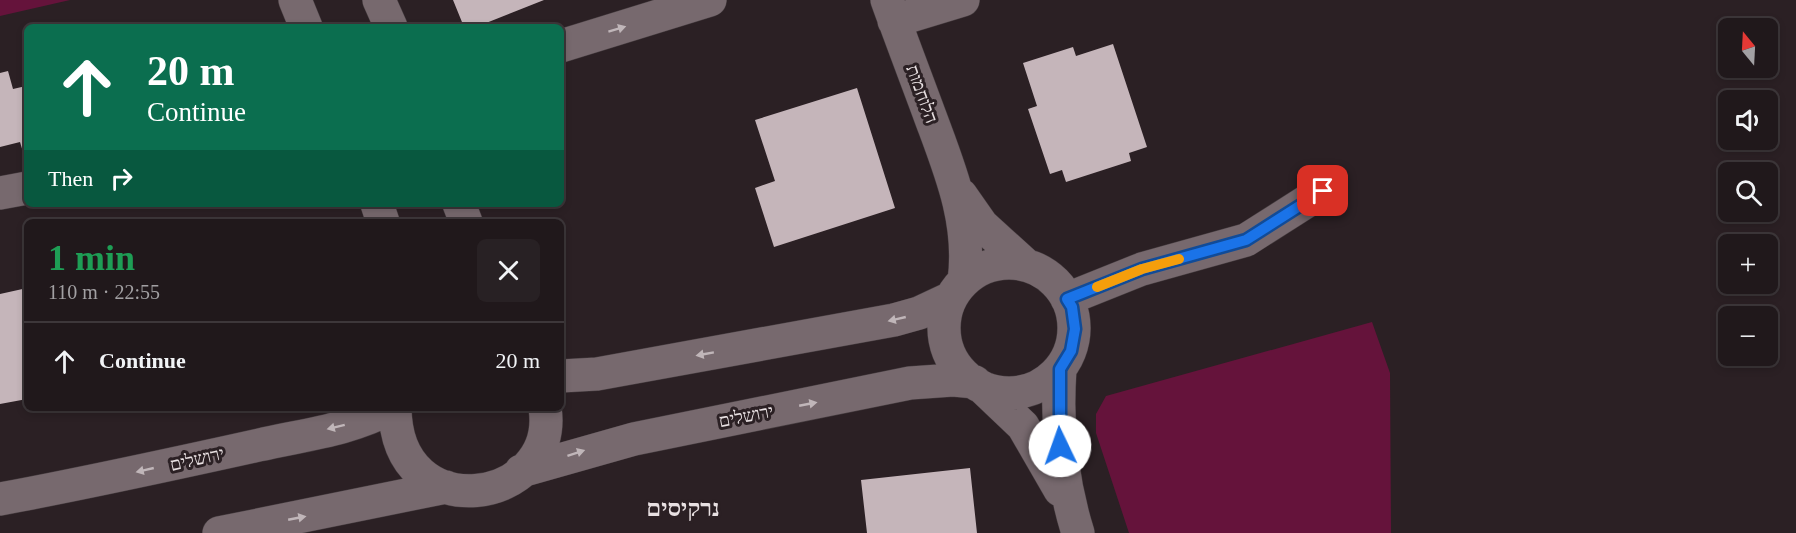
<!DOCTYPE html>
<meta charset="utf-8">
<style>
:root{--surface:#20181b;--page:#282124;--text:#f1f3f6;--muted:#a2a0a3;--line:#3d373a}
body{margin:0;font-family:"Times New Roman",Heebo,serif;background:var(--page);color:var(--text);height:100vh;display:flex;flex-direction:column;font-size:22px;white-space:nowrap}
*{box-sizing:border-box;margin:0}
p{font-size:20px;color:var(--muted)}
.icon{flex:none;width:33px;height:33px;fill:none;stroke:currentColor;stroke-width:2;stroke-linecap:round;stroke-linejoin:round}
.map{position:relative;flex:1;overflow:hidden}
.panel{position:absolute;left:24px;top:219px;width:540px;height:192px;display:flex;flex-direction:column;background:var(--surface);border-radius:9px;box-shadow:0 3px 9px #0003,0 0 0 2px var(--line)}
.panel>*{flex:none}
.guide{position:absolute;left:24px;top:24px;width:540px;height:183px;border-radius:9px;box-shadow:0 3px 9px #0003,0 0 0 2px var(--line);background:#0b6e4f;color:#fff;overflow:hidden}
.needle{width:39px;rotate:342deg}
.controls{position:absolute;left:1718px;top:18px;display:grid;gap:12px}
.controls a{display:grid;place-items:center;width:60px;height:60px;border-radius:9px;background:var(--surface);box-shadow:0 3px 9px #0003,0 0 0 2px var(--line);font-size:30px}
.pin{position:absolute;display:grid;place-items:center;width:51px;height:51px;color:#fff;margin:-26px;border-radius:12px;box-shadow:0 3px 9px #0006}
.me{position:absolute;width:66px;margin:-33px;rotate:357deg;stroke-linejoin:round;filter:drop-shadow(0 0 4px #0008)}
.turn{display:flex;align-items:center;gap:21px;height:126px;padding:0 24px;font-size:27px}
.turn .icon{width:78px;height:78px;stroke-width:2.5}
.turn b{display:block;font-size:42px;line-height:51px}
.then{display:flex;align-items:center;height:57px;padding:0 24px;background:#0003;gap:12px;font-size:22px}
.round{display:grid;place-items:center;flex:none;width:63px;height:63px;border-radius:9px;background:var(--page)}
.head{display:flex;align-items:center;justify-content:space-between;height:102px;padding:0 24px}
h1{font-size:36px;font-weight:700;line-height:45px;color:#1e9e55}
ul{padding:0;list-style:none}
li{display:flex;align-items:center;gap:18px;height:78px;padding:0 24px;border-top:2px solid var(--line)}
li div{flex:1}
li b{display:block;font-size:22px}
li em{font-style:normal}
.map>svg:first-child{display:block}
.green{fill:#65133b}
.building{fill:#c5b5ba}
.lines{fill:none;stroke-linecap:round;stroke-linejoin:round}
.minor-casing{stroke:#463d40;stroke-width:34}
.minor{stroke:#77696e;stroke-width:33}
.oneway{fill:#c0b6b9}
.route-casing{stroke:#114b97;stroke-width:15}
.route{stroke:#1a73e8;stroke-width:10}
.slow{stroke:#f59e0b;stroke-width:10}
.labels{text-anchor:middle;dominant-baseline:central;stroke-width:6;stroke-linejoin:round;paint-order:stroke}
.street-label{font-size:18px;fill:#e8e0e2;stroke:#2b2024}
.district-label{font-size:24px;font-weight:bold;fill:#e8e0e2;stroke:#2b2024}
</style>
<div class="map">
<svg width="1796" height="533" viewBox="0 0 1796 533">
<rect width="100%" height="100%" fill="#2b2024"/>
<path class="green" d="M0,0H70L0,16Z
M1372,322L1390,373L1391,533H1129L1096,433V414L1106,396Z"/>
<path class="building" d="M453,0H544L476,27H464Z
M1113,44L1147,147L1129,153L1131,161L1066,182L1062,170L1050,174L1028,109L1037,106L1023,63L1073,47L1076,56Z
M27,68V151L23,152L20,142L0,147V73L8,71L13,89L26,86L22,69Z
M857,88L895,208L774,247L755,188L775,181L755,120Z
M27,288V399L0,404V294Z
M970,468L977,533H867L861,480Z"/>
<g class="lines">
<g class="minor-casing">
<path id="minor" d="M295,0L306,27
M379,0L391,27
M887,0C901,39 916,78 930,116C950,170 972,222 964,281
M894,21L963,0
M561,46L710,0
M0,193L27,188
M961,195L982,225L1025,264
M377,204L383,222
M459,204L466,222
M944 328a65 65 0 1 1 130 0a65 65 0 1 1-130 0Z
M1067,299L1142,269L1246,240L1323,191
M1060,369C1056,426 1061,479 1078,533
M561,376L597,374L894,320L919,313L951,298
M982,387L1023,426L1060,490
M395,408C396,531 560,505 545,408
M521,471L634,439L910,383L953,380L975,382
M0,499C87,483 173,464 259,445C302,435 351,430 390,408
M219,533L446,487"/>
</g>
<use href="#minor" class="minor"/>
</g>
<defs><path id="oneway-solid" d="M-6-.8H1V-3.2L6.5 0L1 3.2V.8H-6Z" transform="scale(1.5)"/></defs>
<g class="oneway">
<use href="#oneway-solid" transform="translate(617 29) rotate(-17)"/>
<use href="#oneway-solid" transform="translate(897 319) rotate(167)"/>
<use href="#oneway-solid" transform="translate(705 354) rotate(170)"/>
<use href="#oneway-solid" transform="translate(808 404) rotate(-11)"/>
<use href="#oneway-solid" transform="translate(336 427) rotate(166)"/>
<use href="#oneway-solid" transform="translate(576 453) rotate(-18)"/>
<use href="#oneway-solid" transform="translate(145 470) rotate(167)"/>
<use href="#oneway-solid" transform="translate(297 518) rotate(-11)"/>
</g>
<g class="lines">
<g class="route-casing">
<path id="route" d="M1060,446V369L1071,351L1075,329L1072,307L1067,299L1142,269L1246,240L1323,191"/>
</g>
<use href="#route" class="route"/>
<path class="slow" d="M1097,287L1142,269L1179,259"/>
</g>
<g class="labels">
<g class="street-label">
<text transform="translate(922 94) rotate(70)">הלוחמות</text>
<text transform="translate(746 416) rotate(-11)">ירושלים</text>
<text transform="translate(197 459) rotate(-13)">ירושלים</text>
</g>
<g class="district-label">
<text x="683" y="508">נרקיסים</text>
</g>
</g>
</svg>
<div class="controls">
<a><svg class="needle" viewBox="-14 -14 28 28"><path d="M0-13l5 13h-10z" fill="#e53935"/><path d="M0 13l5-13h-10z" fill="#a2a0a3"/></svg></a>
<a><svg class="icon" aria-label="sound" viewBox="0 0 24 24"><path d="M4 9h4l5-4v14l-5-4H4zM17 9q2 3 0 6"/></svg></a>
<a><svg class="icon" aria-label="search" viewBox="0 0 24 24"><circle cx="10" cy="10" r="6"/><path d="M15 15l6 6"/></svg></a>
<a>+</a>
<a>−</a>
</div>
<div class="pin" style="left:1323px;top:191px;background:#d93025"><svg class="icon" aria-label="arrive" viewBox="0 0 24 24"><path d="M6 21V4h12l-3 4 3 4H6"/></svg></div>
<svg class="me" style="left:1060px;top:446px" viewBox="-20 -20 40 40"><circle r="19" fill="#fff"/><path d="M0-13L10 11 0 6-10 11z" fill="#1a73e8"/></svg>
<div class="guide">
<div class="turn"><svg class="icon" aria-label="ahead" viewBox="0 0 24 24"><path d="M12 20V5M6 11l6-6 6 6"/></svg><div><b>20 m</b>Continue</div></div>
<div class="then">Then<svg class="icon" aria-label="right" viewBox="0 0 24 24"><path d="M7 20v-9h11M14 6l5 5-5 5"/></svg></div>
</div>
<section class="panel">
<div class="head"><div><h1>1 min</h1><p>110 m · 22:55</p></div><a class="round"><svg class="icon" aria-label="close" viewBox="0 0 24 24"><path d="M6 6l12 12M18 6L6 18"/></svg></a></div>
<ul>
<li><svg class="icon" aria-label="ahead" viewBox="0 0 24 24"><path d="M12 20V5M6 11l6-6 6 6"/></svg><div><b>Continue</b></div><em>20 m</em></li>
</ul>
</section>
</div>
